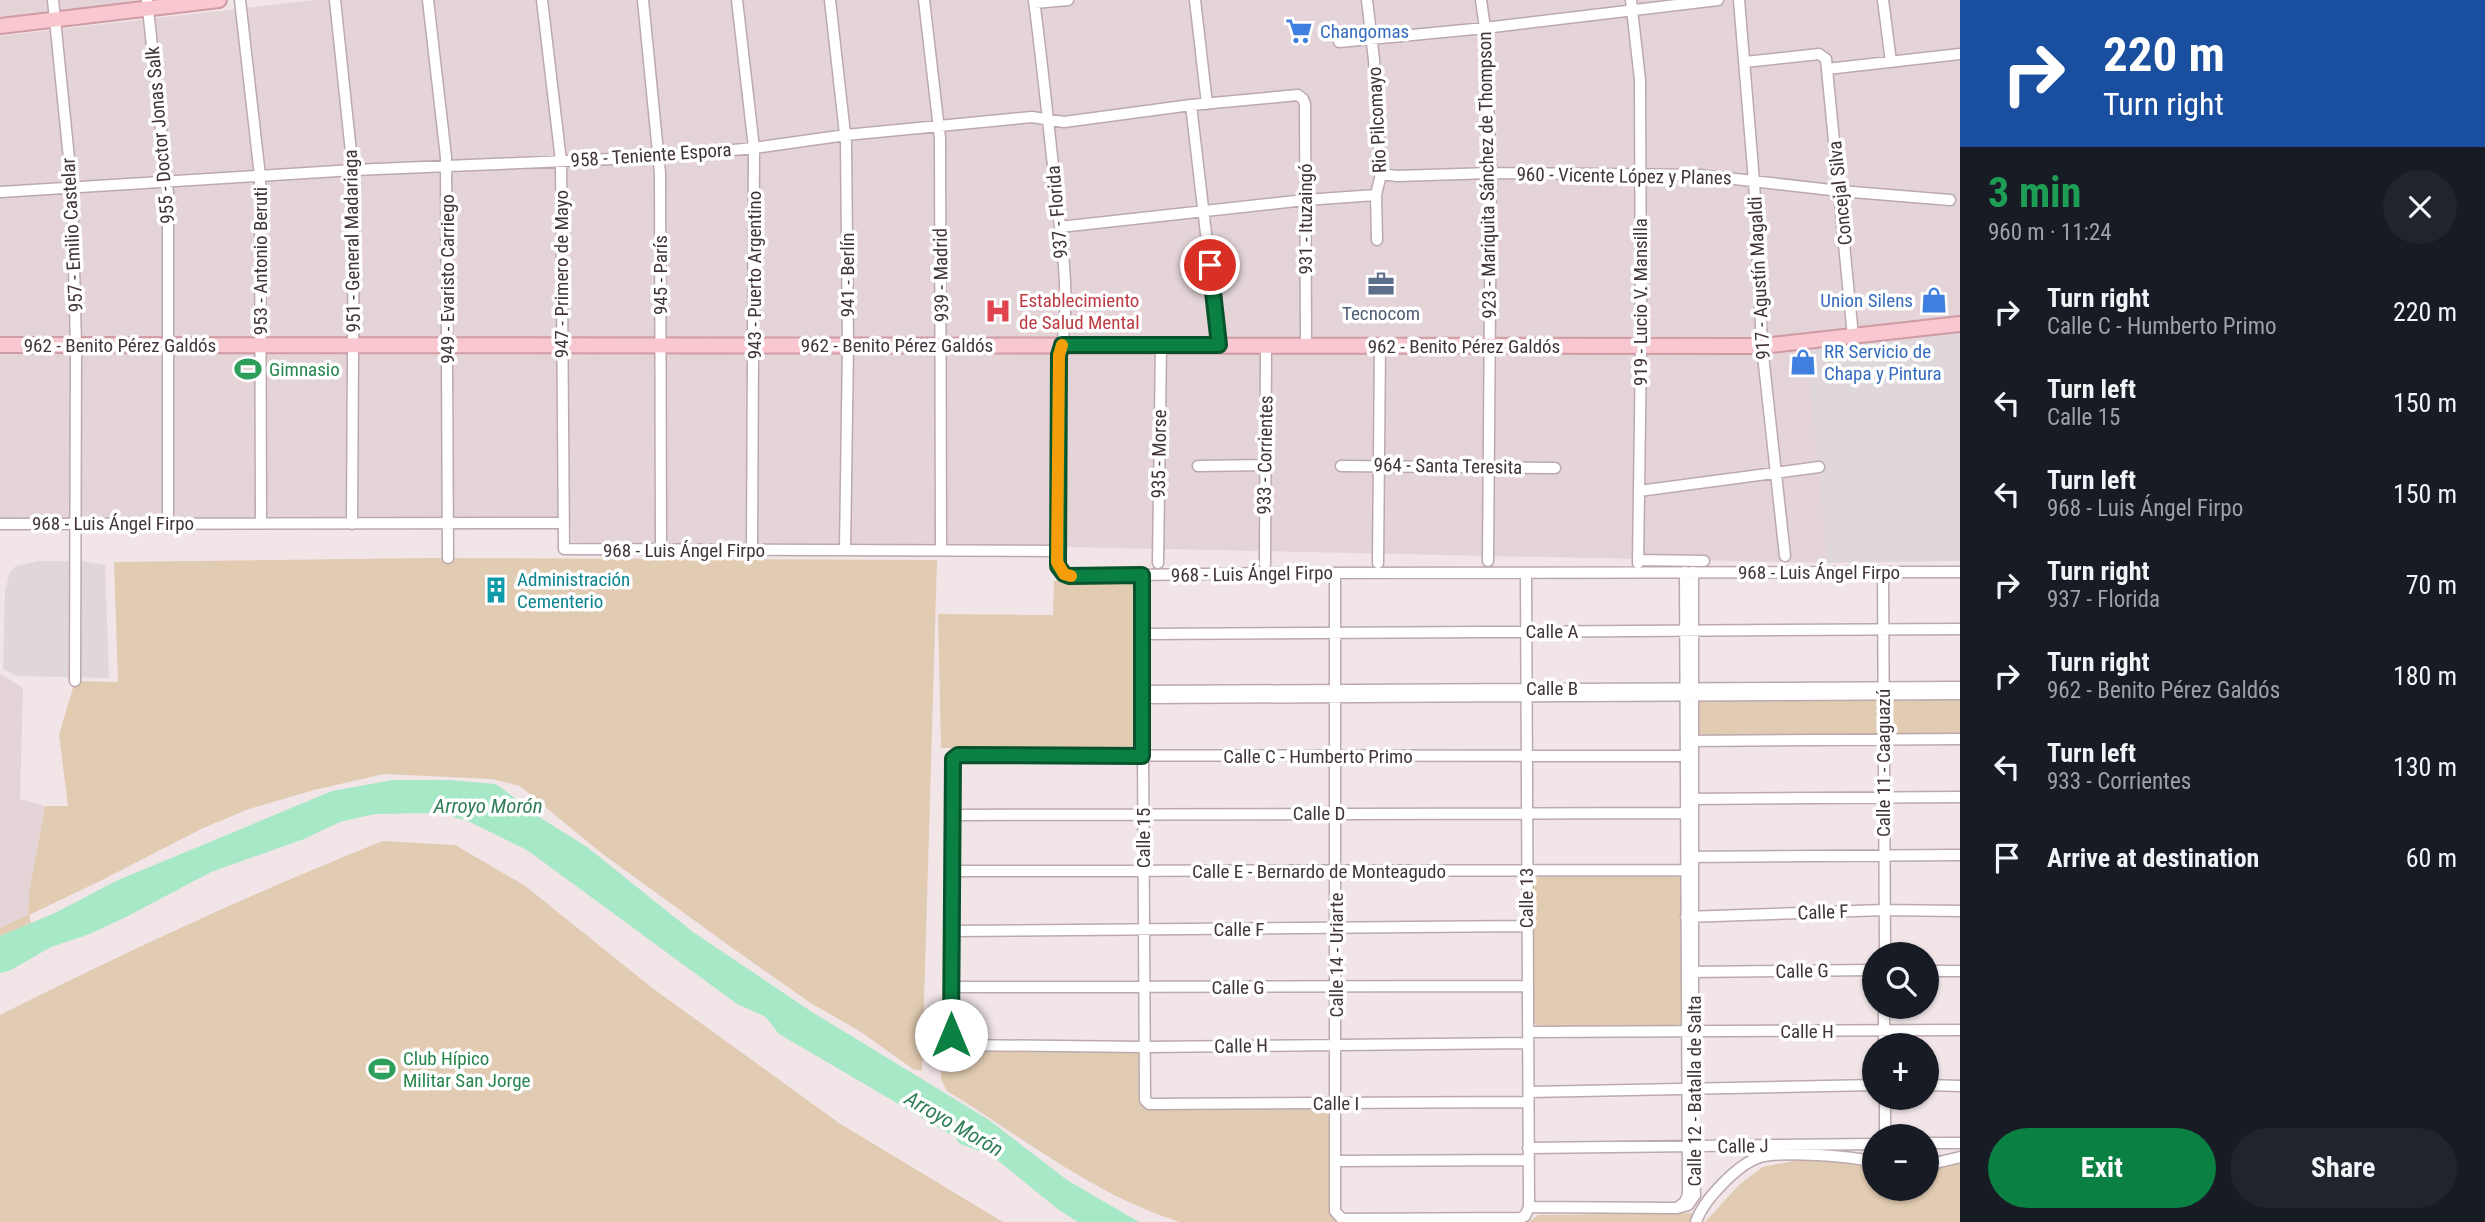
<!DOCTYPE html>
<meta charset="utf-8">
<style>
:root{--surface:#171b24;--page:#20242c;--text:#f1f3f6;--muted:#9ea1a6;--accent:#0b8043}
body{margin:0;font-family:"Roboto Condensed",sans-serif;background:var(--page);color:var(--text);height:100vh;display:flex;flex-direction:column;font-size:26px;white-space:nowrap}
*{box-sizing:border-box;margin:0}
p{font-size:23px;color:var(--muted)}
.icon{flex:none;width:38px;height:38px;fill:none;stroke:currentColor;stroke-width:2;stroke-linecap:round;stroke-linejoin:round}
.map{position:relative;flex:1;overflow:hidden}
.side{display:flex;flex-direction:column;background:var(--surface);width:525px}
.side>*{flex:none}
.guide{background:#1a4fa0;color:#fff;overflow:hidden}
.buttons{position:absolute;left:1862px;top:942px;display:grid;gap:14px}
.buttons a{display:grid;place-items:center;width:77px;height:77px;border-radius:50%;background:var(--surface);box-shadow:0 2px 5px #0004;font-size:35px}
.pin{position:absolute;display:grid;place-items:center;width:60px;height:60px;color:#fff;margin:-30px;border:4px solid #fff;border-radius:50%;box-shadow:0 2px 7px #0007}
.me{position:absolute;width:77px;margin:-38px;rotate:0deg;stroke-linejoin:round;filter:drop-shadow(0 0 5px #0008)}
.turn{display:flex;align-items:center;gap:24px;height:147px;padding:0 28px;font-size:32px}
.turn .icon{width:91px;height:91px;stroke-width:2.5}
.turn b{display:block;font-size:49px;line-height:60px}
.round{display:grid;place-items:center;flex:none;width:74px;height:74px;border-radius:37px;background:var(--page)}
.head{display:flex;align-items:center;justify-content:space-between;height:119px;padding:0 28px}
h1{font-size:42px;font-weight:700;line-height:52px;color:#1e9e55}
.button{display:flex;gap:14px;margin-top:auto;padding:14px 28px}
.button a{flex:1;height:80px;border-radius:42px;background:var(--accent);color:#fff;font-size:28px;font-weight:700;line-height:80px;text-align:center}
.button a+a{background:var(--page);color:var(--text)}
ul{padding:0;list-style:none}
li{display:flex;align-items:center;gap:21px;height:91px;padding:0 28px}
li div{flex:1}
li b{display:block;font-size:26px}
li em{font-style:normal}
main{display:flex;flex:1;min-height:0}
.map>svg:first-child{display:block}
.residential{fill:#e4d4d8}
.industrial{fill:#e0d7da}
.green{fill:#e1cbb2}
.water{fill:#a7e8c7}
.lines{fill:none;stroke-linecap:round;stroke-linejoin:round}
.street-casing{stroke:#bba9ae;stroke-width:13}
.secondary-casing{stroke:#cf9ba5;stroke-width:18}
.street{stroke:#fff;stroke-width:10}
.secondary{stroke:#f9c7cf;stroke-width:14}
.route-casing{stroke:#07532c;stroke-width:18}
.route{stroke:#0b8043;stroke-width:12}
.slow{stroke:#f59e0b;stroke-width:12}
.labels{text-anchor:middle;dominant-baseline:central;stroke-width:7;stroke-linejoin:round;paint-order:stroke}
.shop-label{font-size:19px;fill:#366cbe;stroke:#fff;text-anchor:start}
.street-label{font-size:19px;fill:#42353a;stroke:#fff}
.health-label{font-size:19px;fill:#be3a42;stroke:#fff;text-anchor:start}
.service-label{font-size:19px;fill:#4e5e75;stroke:#fff}
.leisure-label{font-size:19px;fill:#27864d;stroke:#fff;text-anchor:start}
.culture-label{font-size:19px;fill:#0d838f;stroke:#fff;text-anchor:start}
.water-label{font-size:21px;font-style:italic;fill:#307e57;stroke:#fff}
</style>
<main>
<div class="map">
<svg width="1960" height="1222" viewBox="0 0 1960 1222">
<rect width="100%" height="100%" fill="#f1e5e8"/>
<path class="residential" d="M0,0H190L0,21Z
M314,0H1960V315L1767,339L1652,341L0,340V36Z
M1806,346L1828,563L1066,547L572,542L569,517L0,518V354L1050,352L1264,349L1483,354L1755,350Z
M0,674L23,688L20,799L45,806L29,893L28,915L0,928Z"/>
<path class="industrial" d="M1960,333V561L1828,563L1806,346Z
M38,561H82L105,565L109,678L16,676L3,669L5,591L10,572L16,566Z"/>
<path class="green" d="M429,558L937,560L922,1071L913,1069L861,1032L809,1002L731,947L600,852L520,786L492,779L384,774L314,790L249,809L203,828L100,881L29,915L31,923L0,936V928L28,915L29,893L45,806H68L59,735L75,681L118,682L114,562Z
M1138,580L1137,747L941,748L938,614L1053,615L1054,581Z
M1960,694V739L1692,741V696Z
M383,841L455,845L524,885L651,987L839,1123L1003,1222H0V1015C126,952 252,893 383,841Z
M1540,875H1677L1682,879V1021L1677,1026H1538L1533,1021V880Z
M941,1048L1140,1051L1141,1100L1328,1108L1333,1113L1339,1222H1180C1093,1195 1023,1137 947,1091L941,1079Z
M1798,1160L1863,1164L1874,1167V1188H1927V1170L1960,1163V1222H1705L1740,1184L1763,1167Z
M1695,1213V1222H1529L1538,1215Z"/>
<path class="water" d="M393,780H448L496,784L544,820L587,847L693,932L812,1012L989,1120L1067,1180L1139,1222H1078L1059,1210L991,1155L960,1144L955,1137L779,1034L766,1017L737,1004L527,850L468,821L438,813L375,814L340,822L304,839L211,872L126,917L87,935L51,947L9,971L0,973V936L55,913L116,881L332,791Z"/>
<g class="lines">
<g class="street-casing">
<path id="street" d="M53,0L72,188L76,345L75,681
M147,0L168,193V523
M240,0L260,176L261,523
M335,0L354,181L352,524
M428,0L446,157L448,558
M542,0L561,161L564,549L1058,551
M643,0L660,173L661,550
M737,0L754,148L752,550
M830,0L846,143L848,345L845,550
M924,0L940,138L941,550
M1034,0C1042,61 1048,122 1055,183C1061,236 1072,302 1060,355L1057,562L1064,574L1074,576L1266,573L1960,572
M1195,0L1207,104
M1367,0L1374,60L1381,174L1376,195L1377,240
M1481,0L1485,28L1491,173L1488,561
M1631,0L1640,80L1641,347L1638,563
M1739,0L1754,181L1762,346L1785,556
M1883,0L1891,62
M1035,3L1068,0
M1339,42L1485,28L1718,0
M1745,62L1819,54L1826,59L1853,336
M1827,69L1960,54
M1191,105L1219,345
M1381,174L1397,176L1491,173L1700,175L1840,191L1950,200
M0,192L354,170L660,157L754,148L846,135L1032,117L1064,122L1191,105L1298,95L1303,99L1305,104L1306,345
M1060,227L1305,200L1376,195
M1198,466L1265,465
M1341,466L1555,468
M1639,491L1819,467
M0,524L562,523
M1638,560L1704,561
M1158,563L1161,345
M1378,563L1380,345
M1265,564L1266,345
M1685,572L1688,1194L1685,1202L1677,1208L1688,1205L1695,1195L1693,1147V572
M1883,572L1885,954
M1335,573V1211L1342,1219L1520,1218L1525,1216L1529,1207L1526,574
M1142,575L1145,1100L1149,1104L1528,1102
M1143,634L1960,629
M1143,691L1960,687
M1143,698L1960,694
M1689,741L1960,739
M1690,799L1960,797
M952,815L1686,813
M1687,857L1960,855
M951,871L1687,870
M1686,917L1884,910L1960,911
M951,931L1526,926
M1927,971H1960
M1689,972L1874,970
M951,987L1526,986
M1528,1032L1960,1030
M1528,1043L1144,1047L960,1045L951,1035L953,759L958,755L1685,756
M1884,1045V1006
M1927,1085L1960,1086
M1529,1092L1874,1085
M1885,1097V1136
M1927,1143H1960
M1528,1148L1874,1144
M1336,1161L1528,1160
M1927,1165L1960,1157
M1529,1207L1677,1208
M1696,1222C1703,1200 1738,1164 1760,1157C1783,1151 1851,1156 1874,1162"/>
</g>
<g class="secondary-casing">
<path id="secondary" d="M0,26L219,0
M0,345L1762,346L1960,324"/>
</g>
<use href="#street" class="street"/>
<use href="#secondary" class="secondary"/>
</g>
<g class="lines">
<g class="route-casing">
<path id="route" d="M951,1035L953,759L958,755L1142,756V575L1069,576L1064,574L1058,566L1059,355L1062,345H1219L1210,265"/>
</g>
<use href="#route" class="route"/>
<path class="slow" d="M1062,345L1059,355L1057,562L1064,574L1071,576"/>
</g>
<defs>
<g id="supermarket-bare" transform="scale(2.1)"><path d="M-6-5.5h2.5l.6 2H6L4.5 2H-2.5L-4.4-4H-6ZM-1.5 3.2a1.3 1.3 0 1 0 .1 0ZM3 3.2a1.3 1.3 0 1 0 .1 0Z" fill="#3f7fe0" stroke="#fff" stroke-width="2.5" paint-order="stroke"/></g>
<g id="office-bare" transform="scale(2.1)"><path d="M-6-3h4V-5.5h4V-3h4V5H-6ZM-1-4.5V-3h2v-1.5ZM-6 0V1H6V0Z" fill="#5c6f8a" stroke="#fff" stroke-width="2.5" paint-order="stroke"/></g>
<g id="shop-bare" transform="scale(2.1)"><path d="M-5-2.5h2.3a2.7 3.5 0 0 1 5.4 0H5L5.5 6h-11ZM-1.5-2.5h3a1.5 2.3 0 0 0-3 0Z" fill="#3f7fe0" stroke="#fff" stroke-width="2.5" paint-order="stroke"/></g>
<g id="hospital-bare" transform="scale(2.1)"><path d="M-5-5h3v3.5h4V-5h3V5h-3V1.5h-4V5h-3Z" fill="#e0444e" stroke="#fff" stroke-width="2.5" paint-order="stroke"/></g>
<g id="stadium-bare" transform="scale(2.1)"><path d="M0-5a6.5 5 0 1 0 0 10a6.5 5 0 1 0 0-10ZM-3.5-1.8h7v3.6h-7Z" fill="#2e9e5b" stroke="#fff" stroke-width="2.5" paint-order="stroke"/></g>
<g id="building-bare" transform="scale(2.1)"><path d="M-4-6H4V6H1V3H-1V6H-4ZM-2.5-4.3h1.7v1.8h-1.7ZM.8-4.3h1.7v1.8H.8ZM-2.5-1h1.7V.8h-1.7ZM.8-1h1.7V.8H.8Z" fill="#0f9aa8" stroke="#fff" stroke-width="2.5" paint-order="stroke"/></g>
</defs>
<g fill-rule="evenodd">
<use href="#supermarket-bare" x="1299" y="31"/>
<use href="#office-bare" x="1381" y="284"/>
<use href="#shop-bare" x="1934" y="300"/>
<use href="#hospital-bare" x="998" y="311"/>
<use href="#shop-bare" x="1803" y="362"/>
<use href="#stadium-bare" x="248" y="369"/>
<use href="#building-bare" x="496" y="590"/>
<use href="#stadium-bare" x="382" y="1069"/>
</g>
<g class="labels">
<g class="shop-label">
<text x="1320" y="31">Changomas</text>
<text x="1913" y="300" text-anchor="end">Union Silens</text>
<text x="1824" y="351">RR Servicio de<tspan x="1824" dy="22">Chapa y Pintura</tspan></text>
</g>
<g class="street-label">
<text transform="translate(1377 120) rotate(-93)">Rio Pilcomayo</text>
<text transform="translate(160 135) rotate(-95)">955 - Doctor Jonas Salk</text>
<text transform="translate(651 155) rotate(-4)">958 - Teniente Espora</text>
<text transform="translate(1487 175) rotate(-91)">923 - Mariquita Sánchez de Thompson</text>
<text transform="translate(1624 176) rotate(1)">960 - Vicente López y Planes</text>
<text transform="translate(1840 193) rotate(-96)">Concejal Silva</text>
<text transform="translate(1057 212) rotate(-95)">937 - Florida</text>
<text transform="translate(1305 219) rotate(-90)">931 - Ituzaingó</text>
<text transform="translate(72 235) rotate(-93)">957 - Emilio Castelar</text>
<text transform="translate(352 241) rotate(-91)">951 - General Madariaga</text>
<text transform="translate(260 261) rotate(-90)">953 - Antonio Beruti</text>
<text transform="translate(561 274) rotate(-90)">947 - Primero de Mayo</text>
<text transform="translate(660 275) rotate(-90)">945 - París</text>
<text transform="translate(754 275) rotate(-90)">943 - Puerto Argentino</text>
<text transform="translate(847 275) rotate(-90)">941 - Berlín</text>
<text transform="translate(941 275) rotate(-91)">939 - Madrid</text>
<text transform="translate(1759 278) rotate(-93)">917 - Agustín Magaldi</text>
<text transform="translate(447 279) rotate(-90)">949 - Evaristo Carriego</text>
<text transform="translate(1640 302) rotate(-90)">919 - Lucio V. Mansilla</text>
<text x="120" y="345">962 - Benito Pérez Galdós</text>
<text x="897" y="345">962 - Benito Pérez Galdós</text>
<text x="1464" y="346">962 - Benito Pérez Galdós</text>
<text transform="translate(1159 454) rotate(-89)">935 - Morse</text>
<text transform="translate(1265 455) rotate(-89)">933 - Corrientes</text>
<text transform="translate(1448 466) rotate(1)">964 - Santa Teresita</text>
<text x="113" y="523">968 - Luis Ángel Firpo</text>
<text x="684" y="550">968 - Luis Ángel Firpo</text>
<text x="1819" y="572">968 - Luis Ángel Firpo</text>
<text transform="translate(1252 574) rotate(-1)">968 - Luis Ángel Firpo</text>
<text x="1552" y="631">Calle A</text>
<text x="1552" y="688">Calle B</text>
<text x="1318" y="756">Calle C - Humberto Primo</text>
<text transform="translate(1883 763) rotate(-90)">Calle 11 - Caaguazú</text>
<text x="1319" y="813">Calle D</text>
<text transform="translate(1143 838) rotate(-90)">Calle 15</text>
<text x="1319" y="871">Calle E - Bernardo de Monteagudo</text>
<text transform="translate(1526 898) rotate(-90)">Calle 13</text>
<text transform="translate(1823 912) rotate(-2)">Calle F</text>
<text x="1239" y="929">Calle F</text>
<text transform="translate(1336 955) rotate(-90)">Calle 14 - Uriarte</text>
<text transform="translate(1802 971) rotate(-1)">Calle G</text>
<text x="1238" y="987">Calle G</text>
<text x="1807" y="1031">Calle H</text>
<text transform="translate(1241 1046) rotate(-1)">Calle H</text>
<text transform="translate(1694 1091) rotate(-90)">Calle 12 - Batalla de Salta</text>
<text x="1336" y="1103">Calle I</text>
<text transform="translate(1743 1146) rotate(-1)">Calle J</text>
</g>
<g class="health-label">
<text x="1019" y="300">Establecimiento<tspan x="1019" dy="22">de Salud Mental</tspan></text>
</g>
<g class="service-label">
<text x="1381" y="313">Tecnocom</text>
</g>
<g class="leisure-label">
<text x="269" y="369">Gimnasio</text>
<text x="403" y="1058">Club Hípico<tspan x="403" dy="22">Militar San Jorge</tspan></text>
</g>
<g class="culture-label">
<text x="517" y="579">Administración<tspan x="517" dy="22">Cementerio</tspan></text>
</g>
<g class="water-label">
<text x="488" y="806">Arroyo Morón</text>
<text transform="translate(954 1124) rotate(30)">Arroyo Morón</text>
</g>
</g>
</svg>
<div class="buttons">
<a><svg class="icon" aria-label="search" viewBox="0 0 24 24"><circle cx="10" cy="10" r="6"/><path d="M15 15l6 6"/></svg></a>
<a>+</a>
<a>−</a>
</div>
<div class="pin" style="left:1210px;top:265px;background:#d93025"><svg class="icon" aria-label="arrive" viewBox="0 0 24 24"><path d="M6 21V4h12l-3 4 3 4H6"/></svg></div>
<svg class="me" style="left:951px;top:1035px" viewBox="-20 -20 40 40"><circle r="19" fill="#fff"/><path d="M0-13L10 11 0 6-10 11z" fill="#0b8043"/></svg>
</div>
<section class="side">
<div class="guide">
<div class="turn"><svg class="icon" aria-label="right" viewBox="0 0 24 24"><path d="M7 20v-9h11M14 6l5 5-5 5"/></svg><div><b>220 m</b>Turn right</div></div>
</div>
<div class="head"><div><h1>3 min</h1><p>960 m · 11:24</p></div><a class="round"><svg class="icon" aria-label="close" viewBox="0 0 24 24"><path d="M6 6l12 12M18 6L6 18"/></svg></a></div>
<ul>
<li><svg class="icon" aria-label="right" viewBox="0 0 24 24"><path d="M7 20v-9h11M14 6l5 5-5 5"/></svg><div><b>Turn right</b><p>Calle C - Humberto Primo</p></div><em>220 m</em></li>
<li><svg class="icon" aria-label="left" viewBox="0 0 24 24"><path d="M17 20v-9H6M10 6l-5 5 5 5"/></svg><div><b>Turn left</b><p>Calle 15</p></div><em>150 m</em></li>
<li><svg class="icon" aria-label="left" viewBox="0 0 24 24"><path d="M17 20v-9H6M10 6l-5 5 5 5"/></svg><div><b>Turn left</b><p>968 - Luis Ángel Firpo</p></div><em>150 m</em></li>
<li><svg class="icon" aria-label="right" viewBox="0 0 24 24"><path d="M7 20v-9h11M14 6l5 5-5 5"/></svg><div><b>Turn right</b><p>937 - Florida</p></div><em>70 m</em></li>
<li><svg class="icon" aria-label="right" viewBox="0 0 24 24"><path d="M7 20v-9h11M14 6l5 5-5 5"/></svg><div><b>Turn right</b><p>962 - Benito Pérez Galdós</p></div><em>180 m</em></li>
<li><svg class="icon" aria-label="left" viewBox="0 0 24 24"><path d="M17 20v-9H6M10 6l-5 5 5 5"/></svg><div><b>Turn left</b><p>933 - Corrientes</p></div><em>130 m</em></li>
<li><svg class="icon" aria-label="arrive" viewBox="0 0 24 24"><path d="M6 21V4h12l-3 4 3 4H6"/></svg><div><b>Arrive at destination</b></div><em>60 m</em></li>
</ul>
<div class="button"><a>Exit</a><a>Share</a></div>
</section>
</main>
